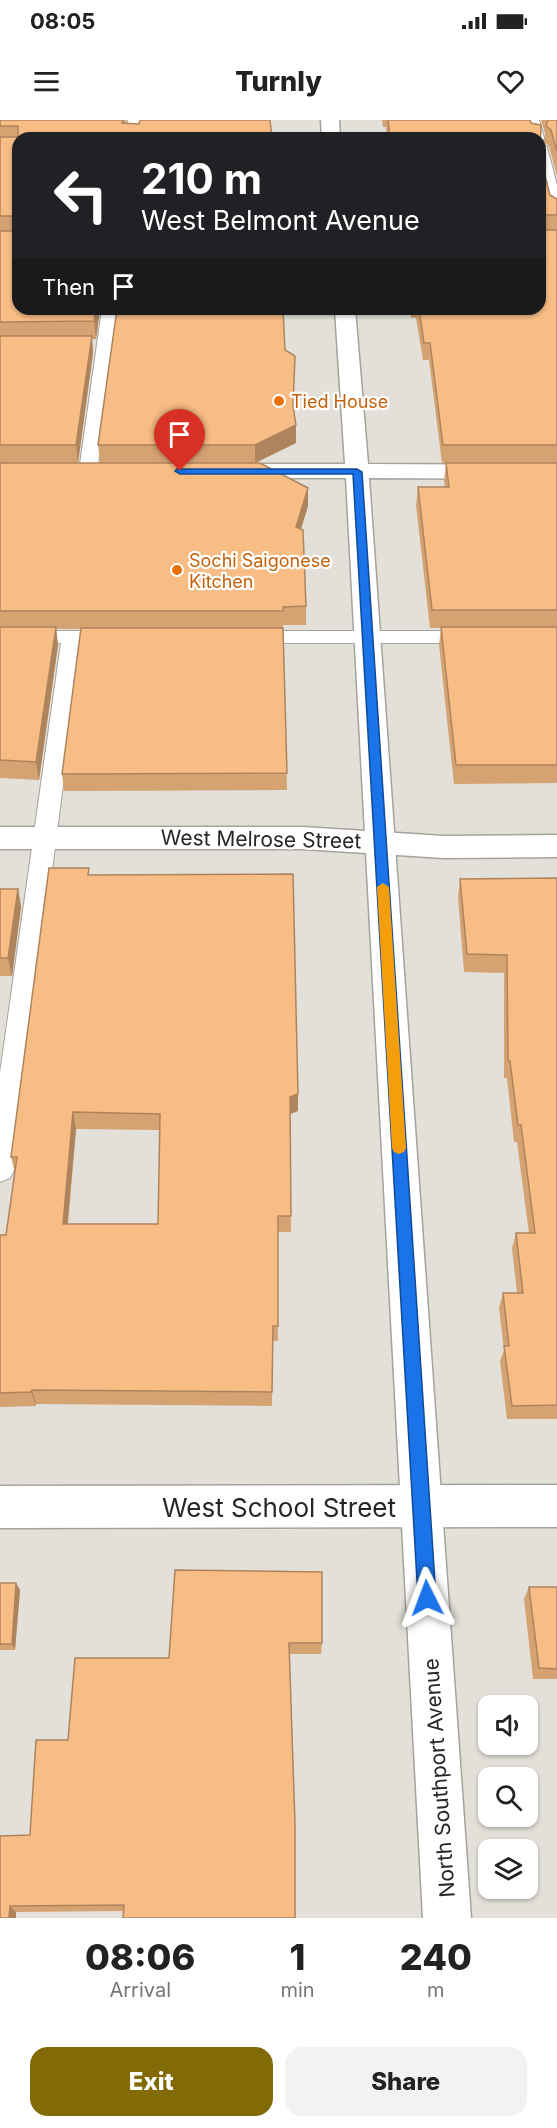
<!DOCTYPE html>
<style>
:root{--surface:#fff;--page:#f2f2f2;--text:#222;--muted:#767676;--accent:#826b06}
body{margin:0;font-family:Inter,sans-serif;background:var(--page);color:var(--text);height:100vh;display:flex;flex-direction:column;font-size:22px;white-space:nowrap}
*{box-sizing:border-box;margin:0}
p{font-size:20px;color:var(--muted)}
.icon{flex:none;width:33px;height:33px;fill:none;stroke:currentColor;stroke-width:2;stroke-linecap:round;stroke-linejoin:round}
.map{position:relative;height:1798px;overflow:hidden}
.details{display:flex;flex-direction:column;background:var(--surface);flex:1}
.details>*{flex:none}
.banner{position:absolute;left:12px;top:12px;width:534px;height:183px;border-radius:18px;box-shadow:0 2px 4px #0004;background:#202124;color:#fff;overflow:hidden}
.tools{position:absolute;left:478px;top:1575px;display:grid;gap:12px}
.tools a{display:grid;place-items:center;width:60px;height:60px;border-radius:12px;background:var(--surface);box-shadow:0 2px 4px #0004;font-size:30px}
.pin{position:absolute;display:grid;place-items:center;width:51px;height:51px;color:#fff;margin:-62px -26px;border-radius:50% 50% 50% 0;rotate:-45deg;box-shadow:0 0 6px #0007}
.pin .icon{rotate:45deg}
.me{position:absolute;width:66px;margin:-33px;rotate:357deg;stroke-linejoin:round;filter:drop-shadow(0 0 4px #0008)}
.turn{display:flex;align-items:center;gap:21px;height:126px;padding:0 30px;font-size:27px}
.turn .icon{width:78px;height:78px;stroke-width:2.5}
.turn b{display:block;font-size:42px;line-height:51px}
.then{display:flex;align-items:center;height:57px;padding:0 30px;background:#0003;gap:12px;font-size:22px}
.eta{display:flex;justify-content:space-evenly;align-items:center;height:102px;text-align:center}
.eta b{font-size:36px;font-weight:800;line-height:42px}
.action{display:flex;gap:12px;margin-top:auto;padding:12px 30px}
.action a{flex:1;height:69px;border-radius:18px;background:var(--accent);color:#fff;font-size:24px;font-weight:800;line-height:69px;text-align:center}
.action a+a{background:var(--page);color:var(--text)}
.status{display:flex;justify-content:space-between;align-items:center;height:42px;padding:0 30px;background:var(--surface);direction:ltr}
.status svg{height:16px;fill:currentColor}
header{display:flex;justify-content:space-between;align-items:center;height:78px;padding:0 30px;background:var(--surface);font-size:27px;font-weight:800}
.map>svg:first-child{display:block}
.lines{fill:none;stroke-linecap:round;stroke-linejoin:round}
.lane-casing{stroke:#a5a39b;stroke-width:2}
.street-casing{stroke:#a5a39b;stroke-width:3}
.secondary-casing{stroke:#a5a39b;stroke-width:3}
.lane{fill:#fff;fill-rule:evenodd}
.street{fill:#fff;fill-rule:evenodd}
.secondary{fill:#fff;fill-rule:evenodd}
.wall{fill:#d5a272;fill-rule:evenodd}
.shaded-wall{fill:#ae845d}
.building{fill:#f8bc85;stroke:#ae845d;stroke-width:1.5;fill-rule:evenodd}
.route{fill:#1a73e8;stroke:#114b97;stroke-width:1.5}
.slow{fill:#f59e0b}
.food-dot{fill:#e8710a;stroke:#fff;stroke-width:2}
.labels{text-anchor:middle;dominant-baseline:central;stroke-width:4.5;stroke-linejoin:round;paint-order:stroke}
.far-food-label{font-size:18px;fill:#c56008;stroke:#fff;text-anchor:start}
.street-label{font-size:21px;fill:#282724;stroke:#fff}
.near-street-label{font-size:26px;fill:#282724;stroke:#fff}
</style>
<div class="status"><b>08:05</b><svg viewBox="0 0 49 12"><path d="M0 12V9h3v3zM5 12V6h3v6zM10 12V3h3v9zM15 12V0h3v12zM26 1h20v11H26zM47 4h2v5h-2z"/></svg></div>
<header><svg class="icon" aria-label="menu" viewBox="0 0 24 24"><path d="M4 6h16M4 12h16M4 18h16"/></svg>Turnly<svg class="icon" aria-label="heart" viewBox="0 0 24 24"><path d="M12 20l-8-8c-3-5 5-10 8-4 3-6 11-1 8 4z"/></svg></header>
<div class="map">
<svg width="557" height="1798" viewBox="0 0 557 1798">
<rect width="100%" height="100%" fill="#e2e0d8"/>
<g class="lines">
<g class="lane-casing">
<path id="lane" d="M128,0H142L139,18H125Z
M525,0H539L544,18L542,21L540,18H530Z
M540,23L547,27L557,65V95L550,91L540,53Z
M102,189H118L97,351L94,355H82L79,351Z
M0,511H114L121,513L124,517L121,521L81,523L14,1050L10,1058L0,1062V953L61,523H0Z
M249,511H474L481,513L484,517L481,521L474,523H249L242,521L239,517L242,513Z"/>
</g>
<g class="street-casing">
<path id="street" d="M0,707H303L444,716L557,715V737L444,738L303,729H0Z
M557,1365V1407L0,1408V1366Z"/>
</g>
<g class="secondary-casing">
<path id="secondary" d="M321,0H339L340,18H322Z
M335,189H355L368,344L557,345V359L369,358L471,1798H423L346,358H230L222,356L218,351L222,346L230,344H345Z"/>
</g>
<use href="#lane" class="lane"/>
<use href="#street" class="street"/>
<use href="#secondary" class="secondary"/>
</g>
<path class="wall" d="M0,0H126V3L139,4L270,0L18,189H100L96,219H92L93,233L78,343H0Z
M382,0H530L531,3L540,18H387L386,7H383Z
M541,0H557V56L549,26L544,22L545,13Z
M540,37L550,75L557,79V343H442L429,240H423L416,198H411V189H540Z
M285,230L296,305V323L255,343H100L98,325Z
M0,343L308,386L301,409L306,486V505H283L287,670L64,671L62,654L81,509H56L58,525L39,660L0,658Z
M446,343H557V663L454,664L439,525L441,508H430L416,385L418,367H445L444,361Z
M90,755L298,974V991L290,994L291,1112H278V1221H273L272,1286L36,1284V1286L0,1287V1115H6L15,1053L11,1037ZM76,1009L160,1010L158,1104H68Z
M557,758V1299H507L500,1241L504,1230L499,1188L503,1173H517L512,1128L516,1113H529L517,1022H514L507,958H504V853L464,852L458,777L460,759Z
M0,769H18L21,787L12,856H0Z
M175,1450L322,1523L321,1534H290L124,1791L16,1792V1798H0L30,1715L68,1620L169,1538Z
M0,1463L20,1470L15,1530H0Z
M529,1467H557V1559H533L524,1479Z"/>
<path class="shaded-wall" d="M96,189H100L96,219L94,201Z
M92,216L93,233L78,343L76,325Z
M296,305V323L255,343V325Z
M308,368V386L296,425V407Z
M56,507L58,525L39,660L36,642Z
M18,769L21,787L12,856L8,838Z
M298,974V991L290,994V977Z
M73,992L76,1009L66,1120L63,1104Z
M32,1270L36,1284V1286L31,1272Z
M16,1463L20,1470L15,1530L12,1524Z
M10,1786L16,1792V1798H9Z"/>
<path class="building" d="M0,0H123L122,3L139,4L140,0H270L272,18H18V189H96L94,201L0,202V111H17V96H0V17H18V6H0Z
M388,0H530L531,3L541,5L540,37V18H390Z
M548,0H557V31L551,10L546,6Z
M540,37L550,75L557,79V95H541V110H557V325H443L430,223H424L419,189H540Z
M117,189H283L285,230L295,236L293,286L296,305L255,325H98Z
M0,216H92L76,325H0Z
M0,343H260L308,368L296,407L303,410L306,486L283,487V491H0Z
M446,343H557V490H432L418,367H449Z
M0,507H56L36,642L0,640Z
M441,507H557V645H456Z
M81,508H283L287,653L62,654Z
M49,748H89L88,755L293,754L298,974L290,977L291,1096H278V1206H273L272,1272L32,1270L31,1272L0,1273V1115H6L17,1037H11ZM73,992L160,994L158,1104H63Z
M557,758V1285L512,1286L504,1226H509L503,1173H523L516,1113H535L521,1005H518L510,941H508L507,835L467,834L460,759Z
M0,769H18L8,838H0Z
M175,1450L322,1452V1523H289L295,1704V1798H123L124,1785L10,1786L9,1798H0V1716L30,1715L36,1620H68L75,1538H169Z
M0,1463H16L12,1524H0Z
M529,1467H557V1549L539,1548Z"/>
<path class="route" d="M177,349H357L362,352L436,1478L434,1484L427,1486L421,1484L418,1478L353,354H180L175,351Z"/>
<path class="slow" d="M383,763L389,767L406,1028L404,1032L399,1034L394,1032L392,1028L377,767Z"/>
<g class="food-dot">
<circle cx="279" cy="281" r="6"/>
<circle cx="177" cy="450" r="6"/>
</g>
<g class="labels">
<g class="far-food-label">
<text x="291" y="281">Tied House</text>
<text x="189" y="440">Sochi Saigonese<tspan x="189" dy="21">Kitchen</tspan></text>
</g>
<g class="street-label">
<text transform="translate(261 719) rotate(1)">West Melrose Street</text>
<text transform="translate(439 1658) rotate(-94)">North Southport Avenue</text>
</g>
<g class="near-street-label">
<text x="279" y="1387">West School Street</text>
</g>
</g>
</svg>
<div class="tools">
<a><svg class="icon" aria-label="sound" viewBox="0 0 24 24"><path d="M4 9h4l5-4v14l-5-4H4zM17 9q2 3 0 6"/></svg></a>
<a><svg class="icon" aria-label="search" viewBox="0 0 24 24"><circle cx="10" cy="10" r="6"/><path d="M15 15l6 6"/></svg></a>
<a><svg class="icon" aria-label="layers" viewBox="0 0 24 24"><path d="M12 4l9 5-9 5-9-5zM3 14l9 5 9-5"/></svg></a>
</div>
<div class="pin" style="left:180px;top:351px;background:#d93025"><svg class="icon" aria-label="arrive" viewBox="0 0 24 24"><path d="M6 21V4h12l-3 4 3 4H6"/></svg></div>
<svg class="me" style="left:427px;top:1478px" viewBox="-20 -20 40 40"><path d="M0-17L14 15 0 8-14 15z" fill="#1a73e8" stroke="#fff" stroke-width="4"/></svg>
<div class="banner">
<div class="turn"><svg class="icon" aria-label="left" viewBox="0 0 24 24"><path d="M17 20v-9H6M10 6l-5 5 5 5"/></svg><div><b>210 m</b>West Belmont Avenue</div></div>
<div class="then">Then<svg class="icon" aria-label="arrive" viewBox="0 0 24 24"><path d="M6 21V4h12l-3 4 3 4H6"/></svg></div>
</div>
</div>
<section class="details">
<div class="eta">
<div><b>08:06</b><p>Arrival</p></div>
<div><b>1</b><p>min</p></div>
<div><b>240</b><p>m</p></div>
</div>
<div class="action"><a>Exit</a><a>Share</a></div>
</section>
